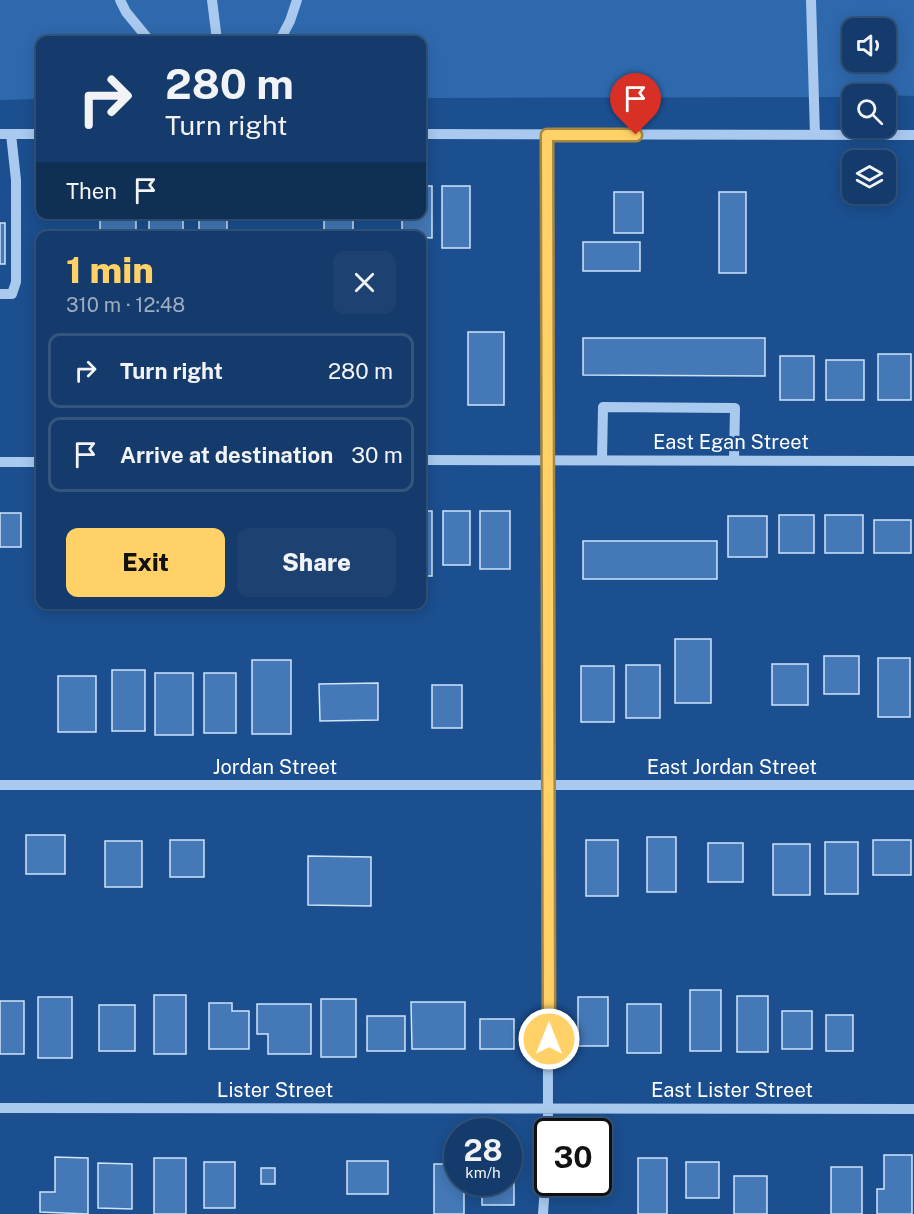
<!DOCTYPE html>
<meta charset="utf-8">
<style>
:root{--surface:#143b6b;--page:#1d4271;--text:#f1f3f6;--muted:#9dadc1;--line:#33557e;--accent:#ffd166}
body{margin:0;font-family:"Public Sans",sans-serif;background:var(--page);color:var(--text);height:100vh;display:flex;flex-direction:column;font-size:22px;white-space:nowrap}
*{box-sizing:border-box;margin:0}
p{font-size:20px;color:var(--muted)}
.icon{flex:none;width:33px;height:33px;fill:none;stroke:currentColor;stroke-width:2;stroke-linecap:round;stroke-linejoin:round}
.map{position:relative;flex:1;overflow:hidden}
.drawer{position:absolute;left:36px;top:231px;width:390px;height:378px;display:flex;flex-direction:column;background:var(--surface);border-radius:12px;box-shadow:0 3px 15px #0003,0 0 0 2px var(--line)}
.drawer>*{flex:none}
.guide{position:absolute;left:36px;top:36px;width:390px;height:183px;border-radius:12px;box-shadow:0 3px 15px #0003,0 0 0 2px var(--line);background:#143b6b;color:var(--text);overflow:hidden}
.tools{position:absolute;left:842px;top:18px;display:grid;gap:12px}
.tools a{display:grid;place-items:center;width:54px;height:54px;border-radius:12px;background:var(--surface);box-shadow:0 3px 15px #0003,0 0 0 2px var(--line);font-size:30px}
.speed{position:absolute;left:444px;top:1118px;display:flex;gap:12px;font-size:30px;font-weight:700;text-align:center}
.speed>*{display:grid;place-content:center;width:78px;height:78px;border-radius:50%;background:var(--surface);box-shadow:0 3px 15px #0003,0 0 0 2px var(--line);line-height:1}
.speed small{font-size:15px;font-weight:400}
.speed .limit{border:3px solid #111;border-radius:9px;background:#fff;color:#111}
.pin{position:absolute;display:grid;place-items:center;width:51px;height:51px;color:#fff;margin:-62px -26px;border-radius:50% 50% 50% 0;rotate:-45deg;box-shadow:0 0 6px #0007}
.pin .icon{rotate:45deg}
.me{position:absolute;width:66px;margin:-33px;rotate:0deg;stroke-linejoin:round;filter:drop-shadow(0 0 4px #0008)}
.turn{display:flex;align-items:center;gap:21px;height:126px;padding:0 30px;font-size:27px}
.turn .icon{width:78px;height:78px;stroke-width:2.5}
.turn b{display:block;font-size:42px;line-height:51px}
.then{display:flex;align-items:center;height:57px;padding:0 30px;background:#0003;gap:12px;font-size:22px}
.round{display:grid;place-items:center;flex:none;width:63px;height:63px;border-radius:12px;background:var(--page)}
.overview{display:flex;align-items:center;justify-content:space-between;height:102px;padding:0 30px}
h1{font-size:36px;font-weight:800;line-height:45px;color:var(--accent)}
.button{display:flex;gap:12px;margin-top:auto;padding:12px 30px}
.button a{flex:1;height:69px;border-radius:12px;background:var(--accent);color:#111;font-size:24px;font-weight:800;line-height:69px;text-align:center}
.button a+a{background:var(--page);color:var(--text)}
ul{padding:0;list-style:none}
li{display:flex;align-items:center;gap:18px;height:75px;margin:0 12px 9px;padding:0 18px;border:3px solid var(--line);border-radius:12px}
li div{flex:1}
li b{display:block;font-size:22px}
li em{font-style:normal}
.map>svg:first-child{display:block}
.green{fill:#2e69ad;fill-rule:evenodd}
.building{fill:#4478b7;stroke:#cfe3fa;stroke-width:1.5}
.lines{fill:none;stroke-linecap:round;stroke-linejoin:round}
.minor{stroke:#a9c9ee;stroke-width:10}
.route-casing{stroke:#a68842;stroke-width:15}
.route{stroke:#ffd166;stroke-width:10}
.labels{text-anchor:middle;dominant-baseline:central;stroke-width:4.5;stroke-linejoin:round;paint-order:stroke}
.street-label{font-size:20px;fill:#fff;stroke:#1b4f8f}
</style>
<div class="map">
<svg width="914" height="1214" viewBox="0 0 914 1214">
<rect width="100%" height="100%" fill="#1b4f8f"/>
<path class="green" d="M0,0H914V96L852,94V97L422,98V40H40V99L0,100ZM852,28H885V62H852Z"/>
<path class="building" d="M422,186H432V238L402,236V214H422Z
M442,186H470V248H442Z
M614,192H643V233H614Z
M719,192H746V273H719Z
M100,214H136V236H100Z
M149,214H183V236H149Z
M199,214H227V236H199Z
M324,214H353V234H324Z
M0,223H5V264H0Z
M583,242H640V271H583Z
M468,332H504V405H468Z
M583,338H765V376L583,375Z
M878,354H911V400H878Z
M780,356H814V400H780Z
M826,360H864V400H826Z
M422,511H432V576H422Z
M443,511H470V565H443Z
M480,511H510V569H480Z
M0,513H21V547H0Z
M779,515H814V553H779Z
M825,515H863V553H825Z
M728,516H767V557H728Z
M874,520H911V553H874Z
M583,541H717V579H583Z
M675,639H711V703H675Z
M824,656H859V694H824Z
M878,658H910V717H878Z
M252,660H291V734H252Z
M772,664H808V705H772Z
M626,665H660V718H626Z
M581,666H614V722H581Z
M112,670H145V731H112Z
M155,673H193V735H155Z
M204,673H236V733H204Z
M58,676H96V732H58Z
M378,683V720L320,721L319,684Z
M432,685H462V728H432Z
M26,835H65V874H26Z
M647,837H676V892H647Z
M170,840H204V877H170Z
M586,840H618V896H586Z
M873,840H911V875H873Z
M105,841H142V887H105Z
M825,842H858V894H825Z
M708,843H743V882H708Z
M773,844H810V895H773Z
M308,856L371,857V906L308,905Z
M690,990H721V1051H690Z
M154,995H186V1054H154Z
M737,996H768V1052H737Z
M38,997H72V1058H38Z
M578,997H608V1046H578Z
M321,999H356V1057H321Z
M0,1001H24V1054H0Z
M411,1002H465V1049H412Z
M209,1003H232V1011H249V1049H209Z
M257,1004H311V1054H268V1034H257Z
M627,1004H661V1053H627Z
M99,1005H135V1051H99Z
M782,1011H812V1049H782Z
M826,1015H853V1051H826Z
M367,1016H405V1051H367Z
M480,1019H514V1049H480Z
M884,1155H912V1214H877V1189H884Z
M55,1157L88,1158V1214L40,1212V1192H55Z
M154,1158H186V1214H154Z
M638,1158H667V1214H638Z
M347,1161H388V1194H347Z
M204,1162H235V1208H204Z
M686,1162H719V1198H686Z
M98,1163L132,1164V1209L98,1208Z
M434,1164H458V1182H464V1214H434Z
M831,1167H862V1214H831Z
M261,1168H275V1184H261Z
M508,1169H514V1205H482V1182H508Z
M734,1176H767V1214H734Z"/>
<g class="lines">
<path class="minor" d="M120,0L126,12L149,40
M212,0L217,40
M811,0L815,135
M280,40L290,21L297,0
M0,134H40
M422,134L914,135
M547,134L548,1131
M0,294H12L16,282V180L11,134
M422,460L914,461
M602,460L603,407L735,408L734,460
M0,462H40
M0,785H914
M0,1108L914,1109
M543,1214L548,1144"/>
</g>
<g class="lines">
<g class="route-casing">
<path id="route" d="M549,1039L547,135H636"/>
</g>
<use href="#route" class="route"/>
</g>
<g class="labels">
<g class="street-label">
<text x="731" y="442">East Egan Street</text>
<text x="275" y="767">Jordan Street</text>
<text x="732" y="767">East Jordan Street</text>
<text x="275" y="1090">Lister Street</text>
<text x="732" y="1090">East Lister Street</text>
</g>
</g>
</svg>
<div class="tools">
<a><svg class="icon" aria-label="sound" viewBox="0 0 24 24"><path d="M4 9h4l5-4v14l-5-4H4zM17 9q2 3 0 6"/></svg></a>
<a><svg class="icon" aria-label="search" viewBox="0 0 24 24"><circle cx="10" cy="10" r="6"/><path d="M15 15l6 6"/></svg></a>
<a><svg class="icon" aria-label="layers" viewBox="0 0 24 24"><path d="M12 4l9 5-9 5-9-5zM3 14l9 5 9-5"/></svg></a>
</div>
<div class="speed"><div>28<small>km/h</small></div><div class="limit">30</div></div>
<div class="pin" style="left:636px;top:135px;background:#d93025"><svg class="icon" aria-label="arrive" viewBox="0 0 24 24"><path d="M6 21V4h12l-3 4 3 4H6"/></svg></div>
<svg class="me" style="left:549px;top:1039px" viewBox="-20 -20 40 40"><circle r="17" fill="#ffd166" stroke="#fff" stroke-width="3"/><path d="M0-11L8 9 0 5-8 9z" fill="#fff"/></svg>
<div class="guide">
<div class="turn"><svg class="icon" aria-label="right" viewBox="0 0 24 24"><path d="M7 20v-9h11M14 6l5 5-5 5"/></svg><div><b>280 m</b>Turn right</div></div>
<div class="then">Then<svg class="icon" aria-label="arrive" viewBox="0 0 24 24"><path d="M6 21V4h12l-3 4 3 4H6"/></svg></div>
</div>
<section class="drawer">
<div class="overview"><div><h1>1 min</h1><p>310 m · 12:48</p></div><a class="round"><svg class="icon" aria-label="close" viewBox="0 0 24 24"><path d="M6 6l12 12M18 6L6 18"/></svg></a></div>
<ul>
<li><svg class="icon" aria-label="right" viewBox="0 0 24 24"><path d="M7 20v-9h11M14 6l5 5-5 5"/></svg><div><b>Turn right</b></div><em>280 m</em></li>
<li><svg class="icon" aria-label="arrive" viewBox="0 0 24 24"><path d="M6 21V4h12l-3 4 3 4H6"/></svg><div><b>Arrive at destination</b></div><em>30 m</em></li>
</ul>
<div class="button"><a>Exit</a><a>Share</a></div>
</section>
</div>
